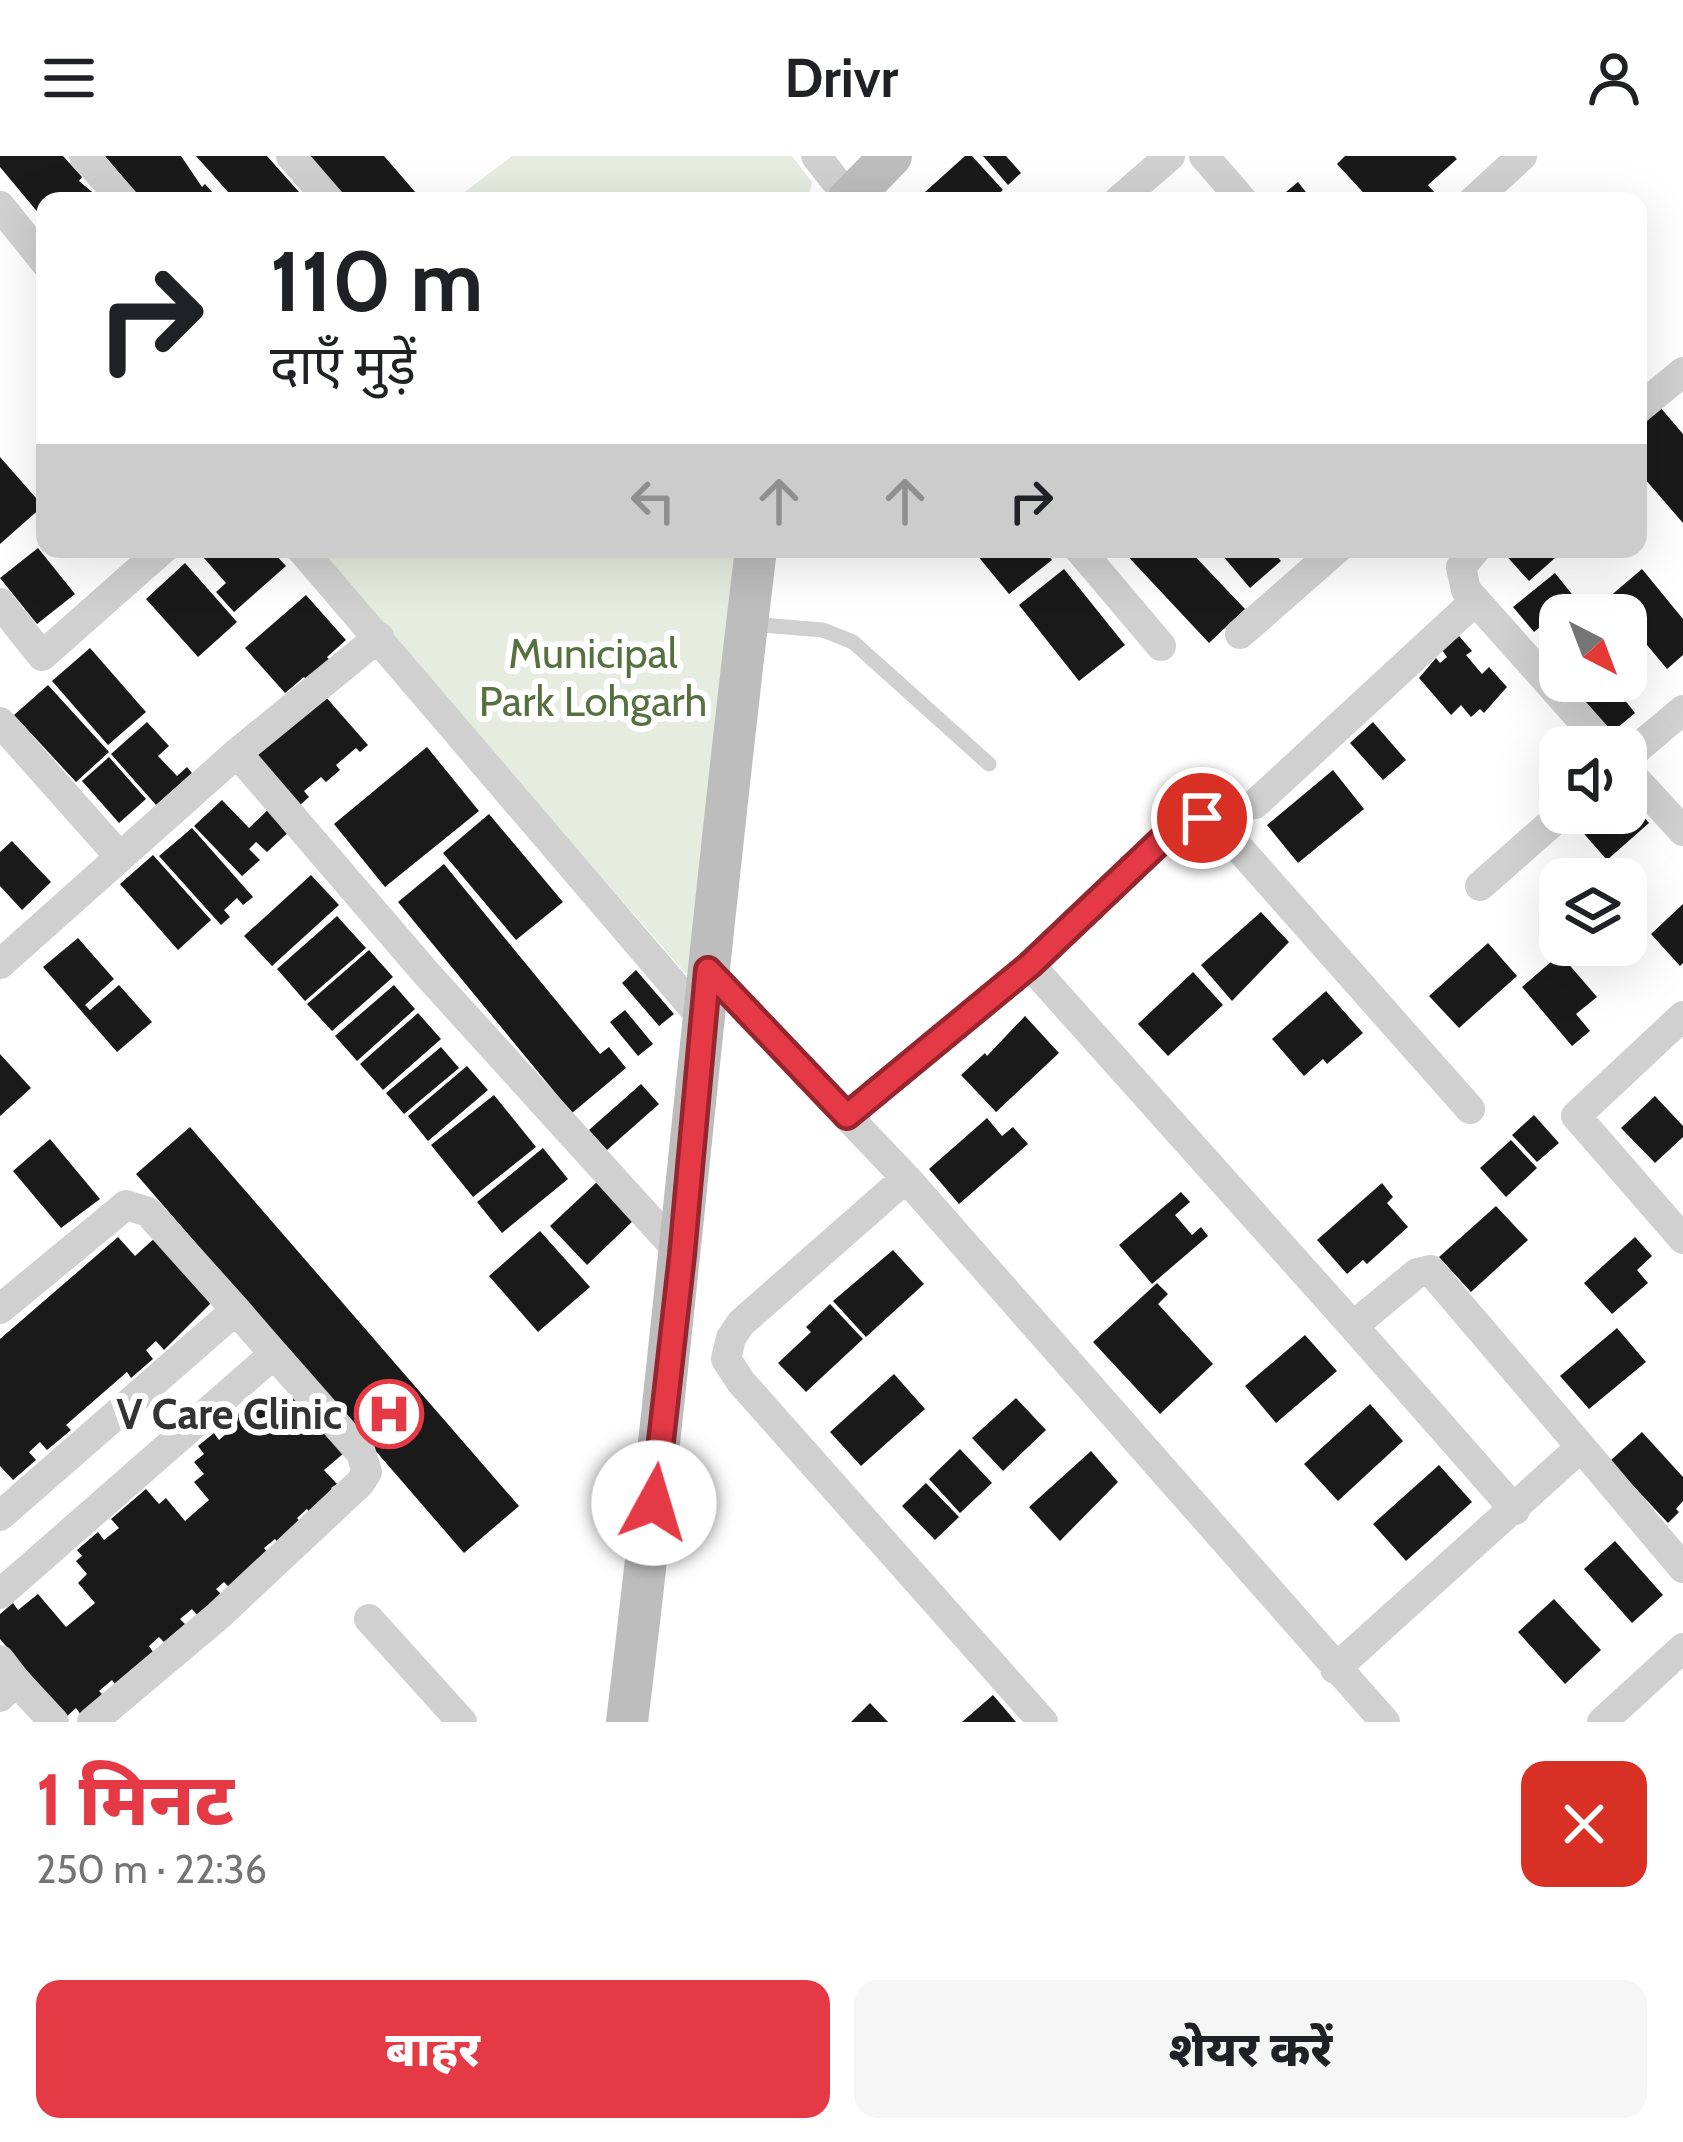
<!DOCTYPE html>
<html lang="hi">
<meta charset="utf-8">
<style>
:root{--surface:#fff;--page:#f6f6f6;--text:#202124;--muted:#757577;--accent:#e63946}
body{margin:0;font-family:Cabin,"Noto Sans Devanagari",sans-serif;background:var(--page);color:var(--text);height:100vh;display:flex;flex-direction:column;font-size:45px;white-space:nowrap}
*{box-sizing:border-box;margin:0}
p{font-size:39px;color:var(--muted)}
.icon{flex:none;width:66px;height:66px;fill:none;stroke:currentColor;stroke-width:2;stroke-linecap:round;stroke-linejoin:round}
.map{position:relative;height:1566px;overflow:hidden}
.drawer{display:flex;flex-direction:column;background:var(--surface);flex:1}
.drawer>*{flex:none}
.banner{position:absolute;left:36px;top:36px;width:1611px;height:366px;border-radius:24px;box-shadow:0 12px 48px #0002;background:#fff;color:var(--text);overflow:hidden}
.needle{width:78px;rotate:138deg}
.buttons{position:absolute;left:1539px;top:438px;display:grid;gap:24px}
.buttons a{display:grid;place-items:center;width:108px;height:108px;border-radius:24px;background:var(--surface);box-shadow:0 12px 48px #0002;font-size:60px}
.pin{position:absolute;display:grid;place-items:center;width:102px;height:102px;color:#fff;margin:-51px;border:6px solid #fff;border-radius:50%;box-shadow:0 3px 12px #0007}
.me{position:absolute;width:132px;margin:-66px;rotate:6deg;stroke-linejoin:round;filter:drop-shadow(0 0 9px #0008)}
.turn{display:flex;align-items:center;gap:42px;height:252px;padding:0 36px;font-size:54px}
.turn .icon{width:156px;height:156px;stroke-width:2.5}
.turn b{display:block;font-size:84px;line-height:102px}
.lanes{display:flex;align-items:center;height:114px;padding:0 36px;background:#0003;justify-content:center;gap:60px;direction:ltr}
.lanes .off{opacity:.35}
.round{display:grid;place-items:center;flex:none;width:126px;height:126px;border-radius:24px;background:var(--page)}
.summary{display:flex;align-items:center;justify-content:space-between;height:204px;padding:0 36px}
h1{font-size:72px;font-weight:800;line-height:90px;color:var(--accent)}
.action{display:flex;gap:24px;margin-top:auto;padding:24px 36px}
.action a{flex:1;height:138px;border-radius:24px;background:var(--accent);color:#fff;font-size:48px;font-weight:800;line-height:138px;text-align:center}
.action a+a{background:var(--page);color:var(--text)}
header{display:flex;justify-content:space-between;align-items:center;height:156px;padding:0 36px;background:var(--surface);font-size:54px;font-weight:800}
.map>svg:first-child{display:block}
.green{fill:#e6ecdf}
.building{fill:#1a1a1a}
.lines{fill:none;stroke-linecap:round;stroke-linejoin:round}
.lane{stroke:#d0d0d0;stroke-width:15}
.street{stroke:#d0d0d0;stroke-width:30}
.secondary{stroke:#bdbdbd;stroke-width:42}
.route-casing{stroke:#96252e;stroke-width:30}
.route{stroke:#e63946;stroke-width:21}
.labels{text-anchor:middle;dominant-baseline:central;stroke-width:12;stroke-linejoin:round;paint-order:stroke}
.park-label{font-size:42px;fill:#56703f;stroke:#fff}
.poi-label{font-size:42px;font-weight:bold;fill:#333;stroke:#fff;text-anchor:end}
</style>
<header><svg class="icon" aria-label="menu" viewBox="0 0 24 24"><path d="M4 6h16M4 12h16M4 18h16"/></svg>Drivr<svg class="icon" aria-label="person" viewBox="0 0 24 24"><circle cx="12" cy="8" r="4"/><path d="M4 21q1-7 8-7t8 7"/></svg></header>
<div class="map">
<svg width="1683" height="1566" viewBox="0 0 1683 1566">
<rect width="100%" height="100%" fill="#fff"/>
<path class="green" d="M512,0H792L812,26L808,45H453Z
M314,393H742L688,820Z"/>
<path class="building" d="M0,0H63L82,21L79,25L103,45H45V65L0,11Z
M105,0H181L202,31L205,28L220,45H143Z
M196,0H267L307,45H236Z
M303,0H384L423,45H342Z
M965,0H972L1003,34L990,45H915Z
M983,0H1006L1021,17L1008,29Z
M1345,0H1454L1457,3L1428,29L1442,45H1371L1337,8Z
M1298,26L1313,45H1275Z
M1654,244L1683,278V367L1638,315V257Z
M0,301L43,350L0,388Z
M38,392L75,438L37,468L0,422Z
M196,393H270L286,410L234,456L216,436L226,427Z
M972,393H1043L1052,404L1009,438Z
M1121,393H1188L1245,453L1209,487Z
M1217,393H1270L1281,405L1250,432Z
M1505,393H1547L1555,402L1529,425L1502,395Z
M185,407L237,466L198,501L146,443Z
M1064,413L1125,489L1079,525L1019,449Z
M1642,413L1683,463V499L1667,513L1608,442Z
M1555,417L1575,442L1534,476L1513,451Z
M306,439L346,484L327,501L333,508L310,527L304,521L285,537L245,492Z
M1459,480L1472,495L1466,499L1482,518L1489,511L1507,531L1484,557L1480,553L1471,561L1461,549L1451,559L1419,522L1436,502L1440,507L1447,501L1442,494Z
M90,492L146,556L108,589L52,525Z
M1577,525H1610L1635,557L1605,582L1566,535Z
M48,529L109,596L76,626L14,559Z
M325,540L368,589L360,596L356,592L336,609L340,614L326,626L321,621L304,635L309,641L300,649L256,600Z
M147,566L169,590L158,600L177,620L187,611L192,617L156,649L111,598Z
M1373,566L1406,604L1383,624L1350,587Z
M427,591L479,655L385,731L334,668Z
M109,601L146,643L119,667L82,625Z
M1333,614L1364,653L1298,707L1267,669Z
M1626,641L1649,667L1607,704L1578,671L1593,657H1626Z
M222,644L249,672L272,650L293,672L267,696L256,686L249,693L260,704L242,720L194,670Z
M489,658L563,746L516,784L443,697Z
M192,672L253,741L243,749L237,742L224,754L230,761L221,769L159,700Z
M12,685L51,726L22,754L0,730V696Z
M153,699L211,764L178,794L120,728Z
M444,708L600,898L609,891L626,912L572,957L398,746Z
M311,719L339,749L272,810L244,780Z
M1683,748V807L1680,810L1651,778Z
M1261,756L1289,786L1232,845L1201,809Z
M337,760L366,792L305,845L277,813Z
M78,782L114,823L85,849L90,854L119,829L152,866L117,896L43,811Z
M1488,787L1517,820L1459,872L1429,840Z
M369,794L393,821L332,875L307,848Z
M1560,798L1597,841L1576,858L1590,875L1572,890L1522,831Z
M636,814L674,858L659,870L622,827Z
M1193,816L1223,849L1168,900L1138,868Z
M394,829L415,853L357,905L335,880Z
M1326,835L1363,877L1327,908L1323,903L1304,920L1272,883Z
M625,854L653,888L638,900L610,866Z
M418,857L441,883L383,934L360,908Z
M1025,860L1059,897L996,956L961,919L985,897L987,900Z
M441,891L459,912L404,958L386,937Z
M0,898L31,932L0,960Z
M467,910L488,934L428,985L408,960Z
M641,928L659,948L607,994L589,974Z
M494,939L536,991L473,1041L431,989Z
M1655,940L1683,970V981L1655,1007L1621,972Z
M1534,959L1559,987L1537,1006L1512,979Z
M987,962L1002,980L1013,971L1028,988L959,1048L929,1013Z
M190,971L519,1350L464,1397L136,1018Z
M50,983L100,1043L61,1072L13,1015Z
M1511,984L1537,1012L1506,1041L1480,1012Z
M543,992L568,1023L502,1077L477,1046Z
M598,1025L635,1063L587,1109L550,1070Z
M1382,1027L1393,1041L1387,1047L1408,1071L1367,1108L1363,1104L1347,1118L1317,1084Z
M1181,1036L1190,1046L1175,1059L1192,1079L1201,1071L1208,1080L1152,1128L1119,1089Z
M1496,1050L1528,1084L1471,1136L1439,1101Z
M540,1075L590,1131L538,1176L489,1120Z
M157,1080L213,1145L164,1194L156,1185L146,1194L153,1203L131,1222L127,1216L66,1269L71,1274L47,1294L40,1286L29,1296L36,1304L13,1324L0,1310V1183L118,1081L135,1100Z
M1635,1081L1652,1100L1637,1114L1648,1127L1612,1158L1584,1127Z
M893,1094L924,1128L866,1181L833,1145Z
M1157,1127L1168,1138L1158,1148L1213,1208L1160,1258L1093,1186Z
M830,1148L863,1183L806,1236L778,1207L811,1176L806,1171Z
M1617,1172L1646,1206L1589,1253L1560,1220Z
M1305,1179L1337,1215L1276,1267L1245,1230Z
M894,1218L925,1253L861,1310L830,1276Z
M267,1237L280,1252L295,1239L344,1297L324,1314L337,1328L331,1332L337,1339L313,1360L307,1353L297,1362L303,1369L279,1388L275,1383L264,1392L269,1398L229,1431L224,1426L216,1433L221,1438L197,1459L192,1453L180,1463L185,1468L164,1486L159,1481L149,1490L153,1496L115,1528L112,1524L99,1535L104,1540L81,1559L76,1552L66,1561L0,1483V1458L13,1447L18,1454L38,1438L66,1471L95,1447L78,1427L87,1418L76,1405L82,1400L77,1394L98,1376L104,1384L119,1372L111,1363L146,1333L159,1348L166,1342L185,1365L209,1344L194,1326L204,1318L194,1306L204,1298L198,1290L214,1277L219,1284L236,1269L230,1263Z
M1016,1242L1046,1274L1003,1315L972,1282Z
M1370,1248L1403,1285L1338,1345L1304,1308Z
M1642,1276L1683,1321V1345L1676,1353L1679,1356L1668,1367L1610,1305Z
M960,1293L992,1327L960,1357L929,1323Z
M1091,1295L1118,1326L1060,1385L1029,1351Z
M1439,1309L1472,1346L1406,1405L1373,1368Z
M926,1327L959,1361L935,1384L902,1350Z
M1615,1385L1663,1439L1632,1467L1584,1413Z
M1554,1443L1601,1494L1565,1528L1518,1476Z
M993,1539L1016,1566H962Z
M870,1547L888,1566H851Z"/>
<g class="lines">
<path class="lane" d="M751,468L823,474L853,486L989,608"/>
<path class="street" d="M84,0L124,45
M291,0L330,45
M816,0L849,42
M1204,0L1243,45
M1118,45L1170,0
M1473,45L1522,0
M0,50L45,106
M1638,253L1683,216
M301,393L703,863
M1079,393L1161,490
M1476,393L1461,411L1466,434L1606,591
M0,447L42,500L163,393
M1240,478L1337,393
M0,566L120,701
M237,597L426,817L682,1099
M1626,602L1683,554
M1626,613L1683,675
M1255,648L1475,445
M1480,730L1563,657
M0,808L237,597L379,481
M1030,809L1353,1170L1417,1117L1430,1114L1581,1291
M708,814L906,1022L1385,1566
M1683,860L1576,960L1683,1083
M847,960L1030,809L1169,677C1193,659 1208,659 1230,682L1470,953
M906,1022L741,1167L731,1182L726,1203L741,1226L1043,1566
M0,1153L126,1049L148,1056L236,1154
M1353,1170L1515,1354
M0,1360L236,1154L274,1198
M0,1438L274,1198L361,1297L367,1316L360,1327L218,1460L92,1566
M369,1463L462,1566
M0,1504L16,1525L0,1541
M1335,1513L1581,1291L1683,1412
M16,1525L54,1566
M1602,1566L1683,1492"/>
<path class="secondary" d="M847,45L891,0
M627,1566C675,1176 708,784 756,393"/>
</g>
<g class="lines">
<g class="route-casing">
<path id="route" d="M654,1347L682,1099L708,814L847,960L1030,809L1169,677L1186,664L1202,662"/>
</g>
<use href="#route" class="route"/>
</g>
<defs>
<g id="hospital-ring" transform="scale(3.45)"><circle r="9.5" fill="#fff" stroke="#e63946" stroke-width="1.5"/><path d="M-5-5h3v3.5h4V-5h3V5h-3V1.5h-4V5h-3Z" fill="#e63946"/></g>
</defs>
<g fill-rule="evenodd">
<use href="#hospital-ring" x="389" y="1258"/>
</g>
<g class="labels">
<g class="park-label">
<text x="593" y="497">Municipal<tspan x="593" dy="48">Park Lohgarh</tspan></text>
</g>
<g class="poi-label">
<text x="342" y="1258">V Care Clinic</text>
</g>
</g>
</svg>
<div class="buttons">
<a><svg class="needle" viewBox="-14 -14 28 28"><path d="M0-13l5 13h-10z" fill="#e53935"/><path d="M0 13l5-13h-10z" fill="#757577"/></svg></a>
<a><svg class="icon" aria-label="sound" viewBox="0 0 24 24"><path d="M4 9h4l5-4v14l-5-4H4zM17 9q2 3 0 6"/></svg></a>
<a><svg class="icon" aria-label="layers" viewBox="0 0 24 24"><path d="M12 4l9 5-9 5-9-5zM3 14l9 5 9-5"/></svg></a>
</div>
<div class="pin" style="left:1202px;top:662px;background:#d93025"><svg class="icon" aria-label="arrive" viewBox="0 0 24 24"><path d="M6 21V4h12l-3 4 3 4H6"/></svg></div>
<svg class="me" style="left:654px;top:1347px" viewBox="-20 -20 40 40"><circle r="19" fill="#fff"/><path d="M0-13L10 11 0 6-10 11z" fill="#e63946"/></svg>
<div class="banner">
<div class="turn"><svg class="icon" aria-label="right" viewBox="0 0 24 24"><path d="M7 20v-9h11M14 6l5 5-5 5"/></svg><div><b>110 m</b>दाएँ मुड़ें</div></div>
<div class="lanes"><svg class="icon off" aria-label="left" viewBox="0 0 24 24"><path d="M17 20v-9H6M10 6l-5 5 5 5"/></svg><svg class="icon off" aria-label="ahead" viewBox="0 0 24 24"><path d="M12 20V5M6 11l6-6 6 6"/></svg><svg class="icon off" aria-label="ahead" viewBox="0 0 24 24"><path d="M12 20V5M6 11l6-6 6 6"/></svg><svg class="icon" aria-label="right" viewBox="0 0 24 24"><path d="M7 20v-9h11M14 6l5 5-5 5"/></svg></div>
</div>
</div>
<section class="drawer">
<div class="summary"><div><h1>1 मिनट</h1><p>250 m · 22:36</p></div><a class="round" style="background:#d93025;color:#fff"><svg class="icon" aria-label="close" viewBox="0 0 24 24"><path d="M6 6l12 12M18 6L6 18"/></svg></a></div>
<div class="action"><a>बाहर</a><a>शेयर करें</a></div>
</section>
